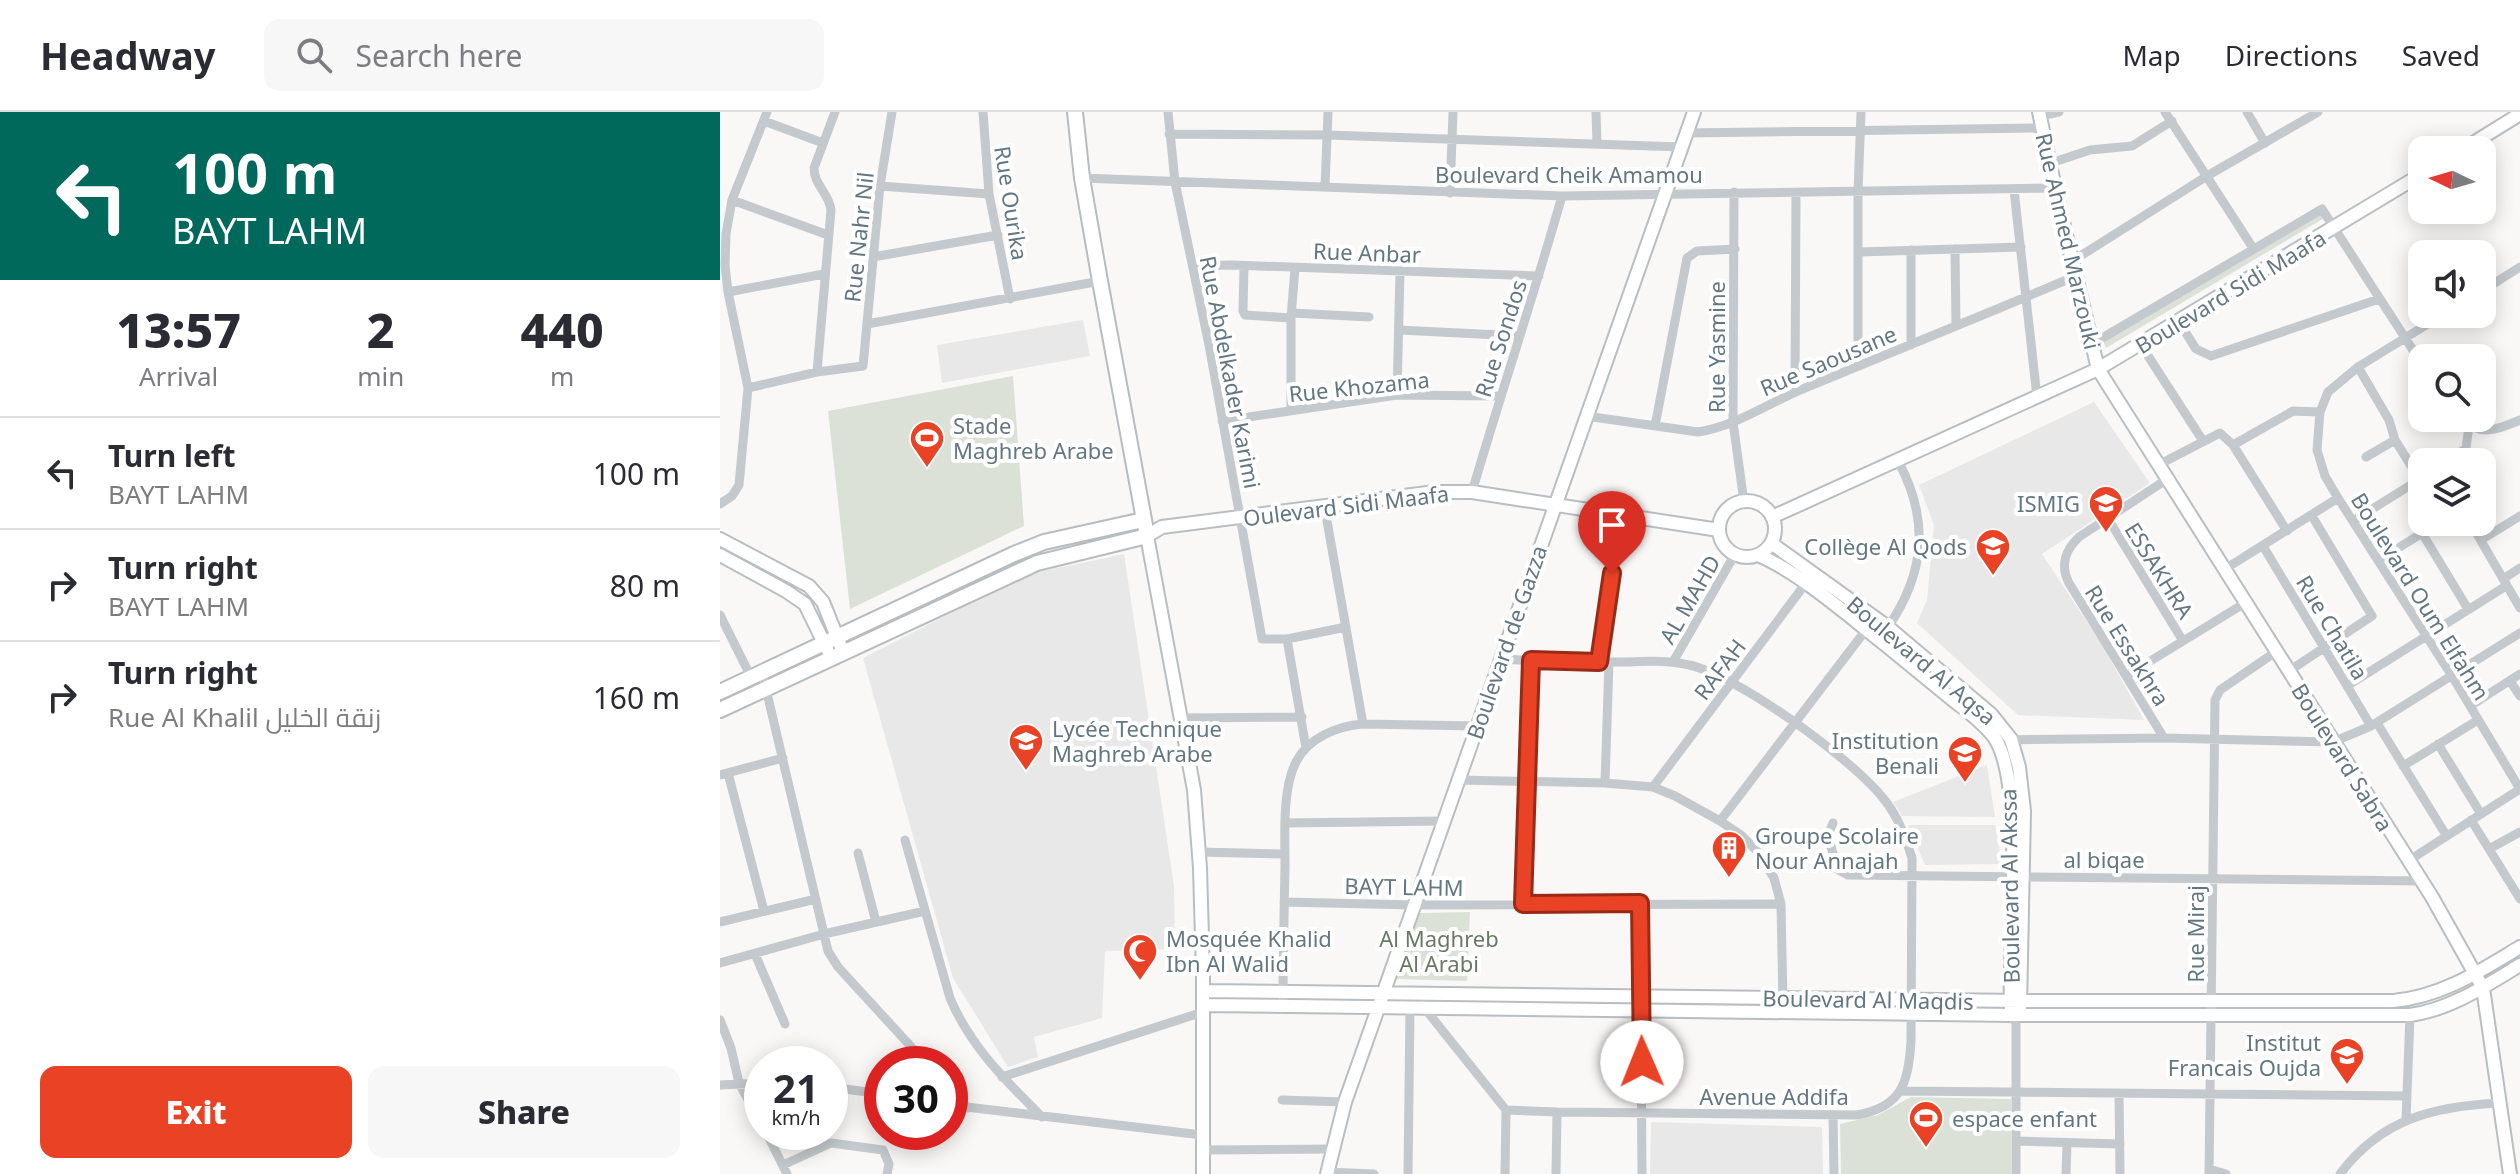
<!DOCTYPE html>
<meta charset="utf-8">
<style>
:root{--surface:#fff;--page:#f7f7f7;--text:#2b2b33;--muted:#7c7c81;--line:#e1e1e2;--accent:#ea4225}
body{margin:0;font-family:"Noto Sans",Cairo,sans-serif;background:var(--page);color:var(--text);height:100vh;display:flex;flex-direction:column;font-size:30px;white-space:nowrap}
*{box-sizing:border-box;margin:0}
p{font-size:26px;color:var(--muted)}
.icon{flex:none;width:44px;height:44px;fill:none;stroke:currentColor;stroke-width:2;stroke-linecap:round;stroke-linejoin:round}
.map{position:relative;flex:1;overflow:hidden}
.drawer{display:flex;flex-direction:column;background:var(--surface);width:720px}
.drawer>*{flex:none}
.top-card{background:#00695c;color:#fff;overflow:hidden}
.needle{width:52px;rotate:275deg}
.tools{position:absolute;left:1688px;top:24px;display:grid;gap:16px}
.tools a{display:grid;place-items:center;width:88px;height:88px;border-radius:16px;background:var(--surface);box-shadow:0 4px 20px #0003;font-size:40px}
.speed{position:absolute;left:24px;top:934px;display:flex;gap:16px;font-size:40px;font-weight:700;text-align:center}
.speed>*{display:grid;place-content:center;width:104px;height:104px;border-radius:50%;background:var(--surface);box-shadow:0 4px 20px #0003;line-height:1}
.speed small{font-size:20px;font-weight:400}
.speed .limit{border:12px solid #d22;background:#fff;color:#111}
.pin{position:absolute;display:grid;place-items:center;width:68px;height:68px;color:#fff;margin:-82px -34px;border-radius:50% 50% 50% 0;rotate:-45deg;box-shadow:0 0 8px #0007}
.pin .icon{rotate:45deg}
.me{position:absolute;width:88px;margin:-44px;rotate:359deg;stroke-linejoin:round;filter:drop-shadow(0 0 6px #0008)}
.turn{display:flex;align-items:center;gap:28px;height:168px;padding:0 40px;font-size:36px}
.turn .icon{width:104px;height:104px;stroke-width:2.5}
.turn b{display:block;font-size:56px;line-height:68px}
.eta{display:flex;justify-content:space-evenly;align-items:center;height:136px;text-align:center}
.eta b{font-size:48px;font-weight:800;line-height:56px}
.cta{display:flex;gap:16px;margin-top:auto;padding:16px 40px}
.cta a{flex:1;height:92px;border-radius:16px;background:var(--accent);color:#fff;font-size:32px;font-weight:800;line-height:92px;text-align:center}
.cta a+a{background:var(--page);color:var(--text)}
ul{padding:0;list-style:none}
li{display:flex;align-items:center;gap:24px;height:112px;padding:0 40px;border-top:2px solid var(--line)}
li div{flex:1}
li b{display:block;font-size:30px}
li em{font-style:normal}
header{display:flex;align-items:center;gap:48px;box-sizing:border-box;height:112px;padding:0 40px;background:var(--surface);border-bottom:2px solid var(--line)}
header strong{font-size:38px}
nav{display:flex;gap:44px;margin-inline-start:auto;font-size:28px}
.search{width:560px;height:72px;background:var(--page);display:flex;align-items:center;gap:20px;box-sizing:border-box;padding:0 28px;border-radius:16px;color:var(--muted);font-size:30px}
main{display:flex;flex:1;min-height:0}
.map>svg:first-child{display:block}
.built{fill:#e7e8e7}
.green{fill:#dbe1d7}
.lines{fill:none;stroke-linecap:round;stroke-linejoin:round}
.secondary-casing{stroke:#b8bec2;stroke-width:16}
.primary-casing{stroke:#b7bcc0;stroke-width:18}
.street{stroke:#c3c9cc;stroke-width:9}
.secondary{stroke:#fff;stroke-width:12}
.primary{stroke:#fff;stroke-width:14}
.route-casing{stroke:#982b18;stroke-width:20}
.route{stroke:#ea4225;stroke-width:14}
.labels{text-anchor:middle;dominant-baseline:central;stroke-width:8;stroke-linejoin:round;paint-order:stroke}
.street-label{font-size:22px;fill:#627782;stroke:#fff}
.poi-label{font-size:22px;fill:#627782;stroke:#fff;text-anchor:start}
.park-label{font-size:22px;fill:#687a62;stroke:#fff}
</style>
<header>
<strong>Headway</strong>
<div class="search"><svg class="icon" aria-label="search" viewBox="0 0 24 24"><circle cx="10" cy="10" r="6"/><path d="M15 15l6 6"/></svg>Search here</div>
<nav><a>Map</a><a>Directions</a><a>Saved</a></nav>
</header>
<main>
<section class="drawer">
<div class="top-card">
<div class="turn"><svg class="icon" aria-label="left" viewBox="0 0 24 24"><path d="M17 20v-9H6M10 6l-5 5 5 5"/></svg><div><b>100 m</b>BAYT LAHM</div></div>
</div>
<div class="eta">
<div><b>13:57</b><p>Arrival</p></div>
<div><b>2</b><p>min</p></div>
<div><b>440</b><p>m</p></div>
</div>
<ul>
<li><svg class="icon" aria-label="left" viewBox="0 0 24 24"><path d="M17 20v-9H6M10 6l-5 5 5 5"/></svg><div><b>Turn left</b><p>BAYT LAHM</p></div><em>100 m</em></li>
<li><svg class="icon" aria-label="right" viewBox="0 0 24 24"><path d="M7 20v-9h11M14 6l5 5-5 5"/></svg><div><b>Turn right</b><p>BAYT LAHM</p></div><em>80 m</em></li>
<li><svg class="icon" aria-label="right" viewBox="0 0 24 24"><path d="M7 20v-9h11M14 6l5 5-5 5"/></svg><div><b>Turn right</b><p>Rue Al Khalil زنقة الخليل</p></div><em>160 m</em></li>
</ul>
<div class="cta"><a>Exit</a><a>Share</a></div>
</section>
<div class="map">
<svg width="1800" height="1062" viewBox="0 0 1800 1062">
<rect width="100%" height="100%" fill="#f9f8f6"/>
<path class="built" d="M363,208L370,244L222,271L217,233Z
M1374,290L1430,371L1322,442L1381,531L1424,608L1298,603L1197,511L1207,488L1214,413L1199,373Z
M404,442L454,774L455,837L385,839L382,906L314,925L318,945L288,955L233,866L143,546L305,463Z
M1267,653L1275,705L1182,704L1173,690Z
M1188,713H1275L1282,752L1205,753Z
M931,1010L1102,1015L1103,1062H930Z"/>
<path class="green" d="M1602,98L1606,105L1386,236L1383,229Z
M293,264L304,414L130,497L108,299Z
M750,800L747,869L676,867L700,801Z
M1191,985L1291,987V1062H1121L1120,1012L1158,1003Z"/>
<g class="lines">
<g class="secondary-casing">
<path id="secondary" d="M1319,0L1335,76L1378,257L1712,785L1763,876L1790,1062
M1742,38L1800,2
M999 417a28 28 0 1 1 56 0a28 28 0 1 1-56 0Z
M1052,405L1378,257L1702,62
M0,427L89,474L103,490L123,540
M1051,431L1168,515L1271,602L1291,627L1299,655L1304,699L1300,895
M0,443L66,479L85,492L107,537
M1038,443C1079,460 1131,506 1167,534C1189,552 1211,570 1233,588C1247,599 1263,610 1274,625C1306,671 1288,834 1291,896
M483,879L1301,889H1673C1721,885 1760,859 1800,835
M483,893L1292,903H1690C1729,898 1767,873 1800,853
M483,1062V862L480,756L474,678L427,424L442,415L715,380H752L999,418
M607,1062L625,990L974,0"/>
</g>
<g class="primary-casing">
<path id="primary" d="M0,580L294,442L324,430L423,408
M0,598L317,451L427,424L380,169L362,66L355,0"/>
</g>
<path class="street" d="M263,0L269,82L290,187
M448,0L455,70L489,233L542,527H567L626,515
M876,0L877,32
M1445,0L1533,136
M1527,0L1545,31
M1320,4L1339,0
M44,9L103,31
M966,21L1322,16
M449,22L607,23L962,35
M1331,51L1370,38L1412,34L1452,9
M362,66L842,84L1335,76
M160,74L269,82
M605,75L608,0
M1294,78L1317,285
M1014,80L1013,310L1024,390
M730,81L733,0
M12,88L108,123
M1235,137L1236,214
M1139,140L1301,135
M153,145L278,123
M1354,148L1487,64L1598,0
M473,154L512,153L819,164
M524,154L523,199L525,203L571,206
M1762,179L1800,155
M8,180L104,162
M572,201L649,205
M1724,202L1638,255L1608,280L1600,300L1597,338L1605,364L1618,386L1732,564L1800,677
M1459,210L1476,237L1491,244L1659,187
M147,212L380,169
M679,218L800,224
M1372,232L1602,97L1702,252
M1191,233V138
M1421,233L1483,329
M1138,254V80L1141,0
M1638,255L1669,308L1675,328L1700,368
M97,260L111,98C109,81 94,73 94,56L115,0
M28,276L97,260L143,254L160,74L172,0
M1075,280L1076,81
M677,283L680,159
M571,298V206L575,156
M866,304L978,320C1017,314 1050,290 1085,276C1176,239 1266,202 1356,164
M1740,306C1760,325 1777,318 1800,308
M502,309L677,283L780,284
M935,314L967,146L977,139L1015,137
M1513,333L1573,299L1600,300
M1646,345L1675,328
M1728,350L1746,336L1749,314
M1440,352L1500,321L1513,333L1567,419
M752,380C781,281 814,183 842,84
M0,392L12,384L19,373L28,276L8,180L5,153L6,122L12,88L47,0
M604,392L643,612
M1387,405L1463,529
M1633,409L1702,366
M1750,410L1800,496
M1702,421L1748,497
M1761,428L1800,404
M1543,434L1651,614
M1659,448L1720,410
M1505,457L1618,386
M1783,467L1800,456
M0,503L31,565
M1168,515C1205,461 1210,408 1178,349
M567,527L586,636
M879,550L900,402
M953,550L1015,442
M1569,559L1652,504L1592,404
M42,560L108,839L118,855L207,952
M1406,564L1525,491
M1790,569L1800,584
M1627,574L1786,474
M1750,594L1800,562
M461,606L582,605
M1657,611L1726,723
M1444,626L1349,471C1340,454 1345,438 1359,425L1449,366
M1276,628L1444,626L1613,630L1651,614L1800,521
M1718,632L1761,702
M1683,654L1758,608
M8,661L44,799
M0,663L63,646
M738,668L885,671L933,675L955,684L1000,709L1021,723L1037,739L1054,766L1061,792L1063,891
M885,671L889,550
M933,675L1089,467
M1751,708L1800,787
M1000,709L1155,506
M566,711L723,709
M1113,711L1108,723L1117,757L1128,763L1701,769
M185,728L230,886C250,934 286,969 322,1005
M1769,737L1800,720
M479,740L565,742
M138,741L156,810
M1688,749L1800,677
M564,790L694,793L1061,792
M920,791L922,1062
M803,792L811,548
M0,810L96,787
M35,842L65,912
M0,851L104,822L205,799
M702,893L786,998L837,1000L1137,1003C1182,995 1188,971 1191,930L1192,746C1185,724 1178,704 1163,686C1132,647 1017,563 969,553C946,547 920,550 896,550C858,550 819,549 780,547
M563,896C563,848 564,801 565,754C565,724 562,677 576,650C588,626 617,614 643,612L757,614
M1292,903L1296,912V1062
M0,908L11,936L19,971L42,1013
M282,965L483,900
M0,973L42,971
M110,975L162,982
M230,977L248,996
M1180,979L1687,984
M1399,982L1400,1062
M562,988L625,990
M230,993L482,1023
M1113,1004L1114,1062
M1686,1008L1690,903
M46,1020L67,1062
M1296,1029L1400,1032
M483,1038L612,1037
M63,1053L111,1031L163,1038L169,1052L167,1062
M1489,1057L1506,1062
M607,1060L654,1062
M688,1062L690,897
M785,1062L786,998
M836,1062L837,1000
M1346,1062L1347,1032
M1489,1062L1495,588L1500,578L1557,539
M1620,1062C1661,1007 1714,994 1780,991"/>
<use href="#secondary" class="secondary"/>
<use href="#primary" class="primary"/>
</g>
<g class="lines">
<g class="route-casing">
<path id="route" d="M892,461L879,550L811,548L803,792L920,791L922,950"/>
</g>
<use href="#route" class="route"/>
</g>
<defs>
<g id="stadium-pin" transform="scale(1.8)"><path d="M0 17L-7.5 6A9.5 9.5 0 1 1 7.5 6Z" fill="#ea4225" stroke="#fff"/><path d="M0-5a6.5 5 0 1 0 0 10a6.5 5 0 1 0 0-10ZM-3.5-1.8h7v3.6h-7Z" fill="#fff"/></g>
<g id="school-pin" transform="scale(1.8)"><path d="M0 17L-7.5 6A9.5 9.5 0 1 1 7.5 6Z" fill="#ea4225" stroke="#fff"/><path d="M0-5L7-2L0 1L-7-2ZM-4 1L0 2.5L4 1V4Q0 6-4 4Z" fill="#fff"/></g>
<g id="building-pin" transform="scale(1.8)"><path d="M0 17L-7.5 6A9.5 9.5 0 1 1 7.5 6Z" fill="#ea4225" stroke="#fff"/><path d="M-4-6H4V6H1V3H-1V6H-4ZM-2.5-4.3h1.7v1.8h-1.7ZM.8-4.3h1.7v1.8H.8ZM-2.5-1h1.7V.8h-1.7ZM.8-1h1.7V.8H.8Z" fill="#fff"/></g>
<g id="mosque-pin" transform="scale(1.8)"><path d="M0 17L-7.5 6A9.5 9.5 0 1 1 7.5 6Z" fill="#ea4225" stroke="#fff"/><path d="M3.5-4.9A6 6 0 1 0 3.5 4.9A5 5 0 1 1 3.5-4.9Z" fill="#fff"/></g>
</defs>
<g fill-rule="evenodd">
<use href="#stadium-pin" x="207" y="326"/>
<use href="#school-pin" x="1386" y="391"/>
<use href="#school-pin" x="1273" y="434"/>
<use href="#school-pin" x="306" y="629"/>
<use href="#school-pin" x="1245" y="641"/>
<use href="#building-pin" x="1009" y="736"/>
<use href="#mosque-pin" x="420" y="839"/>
<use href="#school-pin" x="1627" y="943"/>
<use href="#stadium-pin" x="1206" y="1006"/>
</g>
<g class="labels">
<g class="street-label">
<text x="849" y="62">Boulevard Cheik Amamou</text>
<text transform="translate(292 91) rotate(81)">Rue Ourika</text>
<text transform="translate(138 125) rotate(-84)">Rue Nahr Nil</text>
<text transform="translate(1349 129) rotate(77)">Rue Ahmed Marzouki</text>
<text transform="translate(647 140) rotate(2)">Rue Anbar</text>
<text transform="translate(1510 179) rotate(-31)">Boulevard Sidi Maafa</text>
<text transform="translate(780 226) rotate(-72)">Rue Sondos</text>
<text transform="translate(996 235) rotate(-90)">Rue Yasmine</text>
<text transform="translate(1108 248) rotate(-23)">Rue Saousane</text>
<text transform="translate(511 260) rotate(79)">Rue Abdelkader Karimi</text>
<text transform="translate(639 274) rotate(-6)">Rue Khozama</text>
<text transform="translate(626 393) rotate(-7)">Oulevard Sidi Maafa</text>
<text transform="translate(1440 458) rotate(58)">ESSAKHRA</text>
<text transform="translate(1701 484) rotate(58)">Boulevard Oum Elfahm</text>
<text transform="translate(969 487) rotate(-60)">AL MAHD</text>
<text transform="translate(1613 515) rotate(59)">Rue Chatila</text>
<text transform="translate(786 530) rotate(-71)">Boulevard de Gazza</text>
<text transform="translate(1408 533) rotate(58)">Rue Essakhra</text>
<text transform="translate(1202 548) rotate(40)">Boulevard Al Aqsa</text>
<text transform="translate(999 557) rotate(-53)">RAFAH</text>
<text transform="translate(1623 645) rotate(58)">Boulevard Sabra</text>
<text x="1384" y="747">al biqae</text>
<text transform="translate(684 774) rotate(1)">BAYT LAHM</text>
<text transform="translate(1289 774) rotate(-91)">Boulevard Al Akssa</text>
<text transform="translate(1475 822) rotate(-90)">Rue Miraj</text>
<text transform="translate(1148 887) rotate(1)">Boulevard Al Maqdis</text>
<text x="1054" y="984">Avenue Addifa</text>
</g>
<g class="poi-label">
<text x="233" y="313">Stade<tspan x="233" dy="25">Maghreb Arabe</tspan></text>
<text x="1360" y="391" text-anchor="end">ISMIG</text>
<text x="1247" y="434" text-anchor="end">Collège Al Qods</text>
<text x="332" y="616">Lycée Technique<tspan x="332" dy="25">Maghreb Arabe</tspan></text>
<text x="1219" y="628" text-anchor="end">Institution<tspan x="1219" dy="25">Benali</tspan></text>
<text x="1035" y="723">Groupe Scolaire<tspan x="1035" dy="25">Nour Annajah</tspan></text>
<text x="446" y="826">Mosquée Khalid<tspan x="446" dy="25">Ibn Al Walid</tspan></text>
<text x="1601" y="930" text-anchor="end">Institut<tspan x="1601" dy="25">Francais Oujda</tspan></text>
<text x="1232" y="1006">espace enfant</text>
</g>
<g class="park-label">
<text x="719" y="826">Al Maghreb<tspan x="719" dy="25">Al Arabi</tspan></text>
</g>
</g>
</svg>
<div class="tools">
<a><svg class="needle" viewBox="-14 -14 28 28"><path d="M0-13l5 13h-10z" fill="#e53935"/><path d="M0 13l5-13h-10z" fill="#7c7c81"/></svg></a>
<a><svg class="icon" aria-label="sound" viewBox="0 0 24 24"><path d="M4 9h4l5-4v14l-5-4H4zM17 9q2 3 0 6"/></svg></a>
<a><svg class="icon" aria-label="search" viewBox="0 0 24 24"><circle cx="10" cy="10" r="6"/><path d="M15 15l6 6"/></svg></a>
<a><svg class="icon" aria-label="layers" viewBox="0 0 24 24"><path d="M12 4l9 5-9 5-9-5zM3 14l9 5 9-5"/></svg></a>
</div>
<div class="speed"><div>21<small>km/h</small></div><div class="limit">30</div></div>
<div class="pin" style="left:892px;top:461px;background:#d93025"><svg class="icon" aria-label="arrive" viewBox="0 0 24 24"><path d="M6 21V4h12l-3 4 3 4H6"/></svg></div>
<svg class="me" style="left:922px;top:950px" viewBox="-20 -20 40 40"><circle r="19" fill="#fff"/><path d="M0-13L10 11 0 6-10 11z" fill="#ea4225"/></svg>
</div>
</main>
